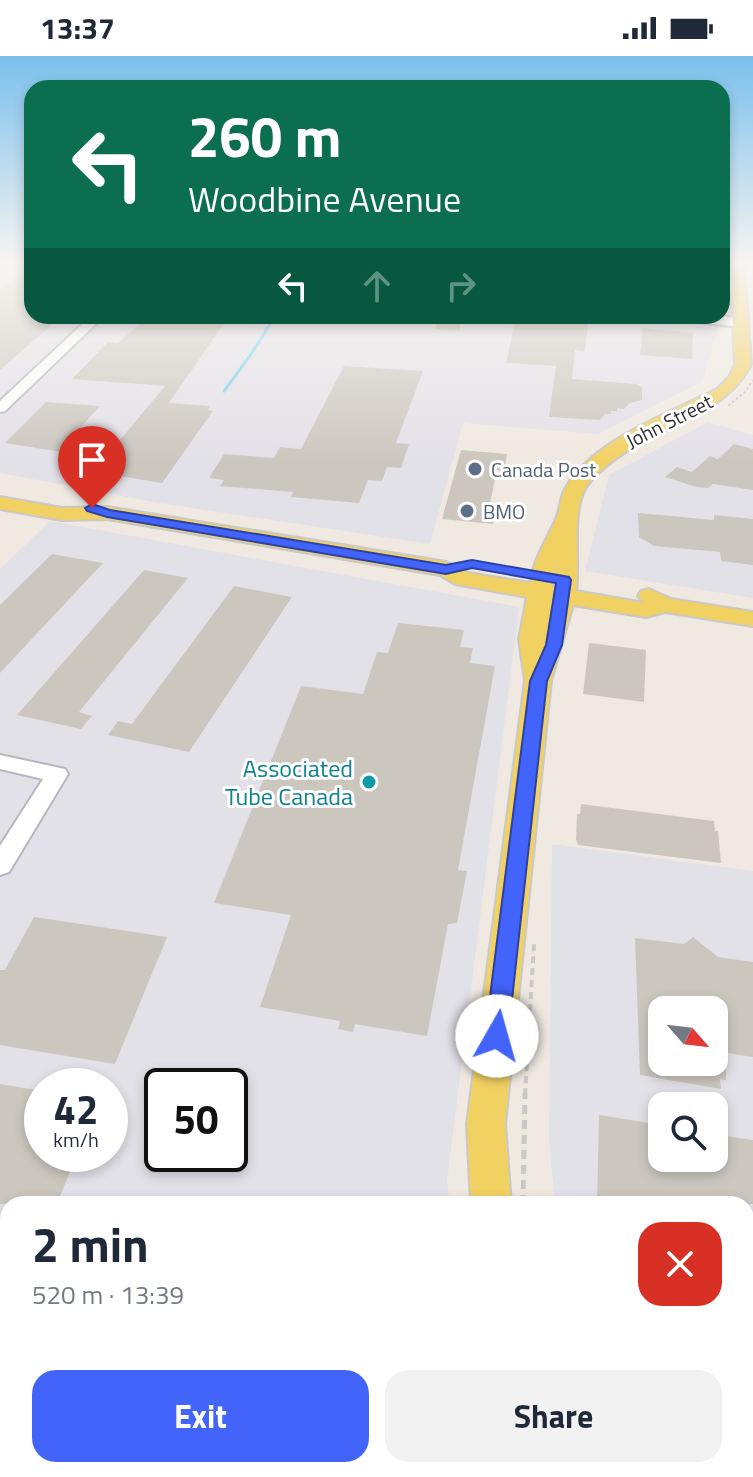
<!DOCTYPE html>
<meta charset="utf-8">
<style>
:root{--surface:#fff;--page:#f2f2f3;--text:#1f2937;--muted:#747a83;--accent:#4264fb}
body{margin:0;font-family:"Titillium Web",sans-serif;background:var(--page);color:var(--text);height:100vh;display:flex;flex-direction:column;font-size:30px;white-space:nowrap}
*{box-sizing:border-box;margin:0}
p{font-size:26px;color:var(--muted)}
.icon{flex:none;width:44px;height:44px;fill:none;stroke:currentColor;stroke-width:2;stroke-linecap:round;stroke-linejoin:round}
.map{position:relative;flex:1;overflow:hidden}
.drawer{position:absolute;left:0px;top:1140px;width:754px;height:282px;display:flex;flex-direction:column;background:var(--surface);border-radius:24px 24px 0 0;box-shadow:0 4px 12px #0003}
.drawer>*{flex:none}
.banner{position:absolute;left:24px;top:24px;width:706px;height:244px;border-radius:24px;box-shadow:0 4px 12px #0003;background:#0b6e4f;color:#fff;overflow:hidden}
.needle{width:52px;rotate:118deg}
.controls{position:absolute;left:648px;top:940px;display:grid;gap:16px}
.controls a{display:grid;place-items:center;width:80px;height:80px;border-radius:16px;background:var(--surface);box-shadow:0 4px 12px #0003;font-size:40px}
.speed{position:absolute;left:24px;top:1012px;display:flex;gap:16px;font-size:40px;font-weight:700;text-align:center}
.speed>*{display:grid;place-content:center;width:104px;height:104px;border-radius:50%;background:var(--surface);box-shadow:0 4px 12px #0003;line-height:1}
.speed small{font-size:20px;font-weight:400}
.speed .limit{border:4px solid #111;border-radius:12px;background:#fff;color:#111}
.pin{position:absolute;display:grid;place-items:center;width:68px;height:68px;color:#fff;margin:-82px -34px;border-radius:50% 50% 50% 0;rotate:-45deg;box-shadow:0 0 8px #0007}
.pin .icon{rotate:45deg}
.me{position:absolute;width:88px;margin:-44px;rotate:7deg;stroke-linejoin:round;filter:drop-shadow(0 0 6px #0008)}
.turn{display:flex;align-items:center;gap:28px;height:168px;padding:0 32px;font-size:36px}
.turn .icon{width:104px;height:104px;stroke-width:2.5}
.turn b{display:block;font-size:56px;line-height:68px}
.lanes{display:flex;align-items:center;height:76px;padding:0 32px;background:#0003;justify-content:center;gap:40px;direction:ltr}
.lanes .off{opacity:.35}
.round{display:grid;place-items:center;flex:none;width:84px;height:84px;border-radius:24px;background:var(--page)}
.head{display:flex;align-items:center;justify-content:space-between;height:136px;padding:0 32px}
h1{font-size:48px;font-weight:700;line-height:60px}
.button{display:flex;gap:16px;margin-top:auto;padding:16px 32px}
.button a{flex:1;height:92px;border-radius:24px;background:var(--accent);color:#fff;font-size:32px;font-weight:700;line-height:92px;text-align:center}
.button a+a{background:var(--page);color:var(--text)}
.status{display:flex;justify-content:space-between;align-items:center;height:56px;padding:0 40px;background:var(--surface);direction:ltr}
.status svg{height:22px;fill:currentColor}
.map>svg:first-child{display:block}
.industrial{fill:#e3e1e8;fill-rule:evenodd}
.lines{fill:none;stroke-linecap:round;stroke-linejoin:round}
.stream{stroke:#75cff0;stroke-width:3}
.building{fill:#cbc7bf}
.minor-casing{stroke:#b4b7c1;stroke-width:4}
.major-casing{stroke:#c9c9c9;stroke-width:4}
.path-far2{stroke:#c9c9c9;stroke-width:2;stroke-dasharray:3 2;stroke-linecap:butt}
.path-far1{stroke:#c9c9c9;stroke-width:4;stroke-dasharray:7 5;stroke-linecap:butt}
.path{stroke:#c9c9c9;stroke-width:5;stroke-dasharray:9 6;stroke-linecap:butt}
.minor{fill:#fff;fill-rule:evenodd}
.major{fill:#f2d163;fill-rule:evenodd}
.route{fill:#4264fb;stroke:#2b41a3;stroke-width:2}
.service-dot{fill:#5c6f8a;stroke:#fff;stroke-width:3}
.culture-dot{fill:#0f9aa8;stroke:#fff;stroke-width:3}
.labels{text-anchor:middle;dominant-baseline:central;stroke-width:6;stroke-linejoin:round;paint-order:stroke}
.far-street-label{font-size:20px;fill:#2e2e2e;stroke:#fff}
.far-service-label{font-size:20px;fill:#4e5e75;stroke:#fff;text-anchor:start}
.culture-label{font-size:24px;fill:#0d838f;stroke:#fff;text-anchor:end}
</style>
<div class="status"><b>13:37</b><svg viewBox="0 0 49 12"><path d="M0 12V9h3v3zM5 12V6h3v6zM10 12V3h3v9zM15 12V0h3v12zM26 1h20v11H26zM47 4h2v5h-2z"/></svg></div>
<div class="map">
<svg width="753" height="1421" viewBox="0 0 753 1421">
<rect width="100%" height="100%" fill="#efe9e1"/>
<path class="industrial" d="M0,207H32V260H717L718,271L702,326L598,378L463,367L430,488L159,447L0,417Z
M708,366L753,379V542L585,515L609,419Z
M50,465L519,551L447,1125L450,1148H8V1414H493L494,1421H0V513ZM42,1030H110V1098H42ZM162,1030H230V1098H162Z
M552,788L753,815V1421H593L591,1414H746V1148H555L549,1085ZM662,954H714V1006H662ZM662,1050H714V1102H662Z"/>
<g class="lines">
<path class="stream" d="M224,335C242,311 260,287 274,260"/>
</g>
<path class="building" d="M32,209V260H62L0,314V233Z
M149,260H229L169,347L210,350L208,354L213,355L162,427L94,416L105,403L5,387L46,346L100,350L73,380L120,384L165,330L72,323L108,286L118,287Z
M440,260H460V275L435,273Z
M526,263L588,267L585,295L575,294L572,323L636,328L642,331V344L630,347L624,353L617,352V355H611V358H605L600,364L549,361L556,310L506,307L515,267H525Z
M643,272L693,277L692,303L640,299Z
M344,310L423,315L396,387L409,388L401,412L387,411L382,425L368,424L359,447L291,441L293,436L220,430L224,424L209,422L224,398L274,402L280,391L301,393Z
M734,388L753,393V434L713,428L708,432L696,431L665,421L677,411L692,416L710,400L718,403Z
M461,394L507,398L504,415L497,414L490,447L497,448L493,468L442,463Z
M638,457L714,464V459L753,463V509L721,505L720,496L654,490L639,481Z
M52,498L103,507L0,617V549Z
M144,514L188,522L79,656L92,660L81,673L17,659Z
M234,530L292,541L189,696L108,679L118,665L132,668Z
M398,567L464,574L460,591L473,592L470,607L495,610L458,814L467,815L457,867L448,868L427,980L355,968L353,976L338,973L340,965L260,951L291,859L214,847L301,630L363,638L377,596L388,597Z
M589,587L646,594L644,646L583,638Z
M581,748L714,765L715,775H718L721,807L578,789L576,784L577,758H580Z
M34,861L167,881L115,1008L0,989V914H5Z
M693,881L718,901L753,906V1001L714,995V954H662V1006H726V1024L720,1023L721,1033L640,1019L635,882L684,888Z
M0,1028L42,1035V1098H77L57,1148H0Z
M599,1059L662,1069V1102H714V1078L753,1084V1148H597Z"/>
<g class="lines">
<g class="minor-casing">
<path id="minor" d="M722,228L744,232L739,235L722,234Z
M91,260H104L5,355L0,356V345Z
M663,260C685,260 730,256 747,267L741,271L669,263Z
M0,699L65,713L68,718L9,816L0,819V790L43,723L0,713Z"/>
</g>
<g class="major-casing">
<path id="major" d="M730,207H744L751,308C726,362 646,373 603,413C595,420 587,427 583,437C572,464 580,505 576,535L644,547L638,540L641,535L649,533L671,543L753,556V570L665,556L646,561L573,549L551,625L505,1068L511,1148H471L467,1068L525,625L519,583L527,541L455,528L440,519L107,463L62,464L0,453V441L62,452L107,451L446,506L469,517L530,527C534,503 545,487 555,465C560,456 560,444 564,435C590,385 668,358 717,333L729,321L735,308ZM557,504L554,531H552Z
M521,1414H569L571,1421H523Z"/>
</g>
<path class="path-far2" d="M728,350L745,336L753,324"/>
<path class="path-far1" d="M525,1039L534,888"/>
<path class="path" d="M523,1148L525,1037"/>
<use href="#minor" class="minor"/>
<use href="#major" class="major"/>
</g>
<linearGradient id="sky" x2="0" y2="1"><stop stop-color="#7abfeb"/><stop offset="0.51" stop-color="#f8f5f2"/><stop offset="1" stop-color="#f8f5f2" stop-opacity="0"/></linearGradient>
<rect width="753" height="406" fill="url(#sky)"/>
<path class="route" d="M92,448L110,454L446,509L472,504L569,521L571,524L562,589L547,625L508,980L505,987L497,990L488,987L485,980L530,625L546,589L556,527L472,512L446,518L107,461L87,455L85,452Z"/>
<g class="service-dot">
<circle cx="475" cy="413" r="8"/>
<circle cx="467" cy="455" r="8"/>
</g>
<circle class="culture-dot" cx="369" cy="726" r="8"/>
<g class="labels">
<g class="far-street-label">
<text transform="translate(669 365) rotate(-27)">John Street</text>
</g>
<g class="far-service-label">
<text x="491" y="413">Canada Post</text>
<text x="483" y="455">BMO</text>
</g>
<g class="culture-label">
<text x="353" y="712">Associated<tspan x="353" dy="28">Tube Canada</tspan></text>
</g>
</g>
</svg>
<div class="controls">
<a><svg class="needle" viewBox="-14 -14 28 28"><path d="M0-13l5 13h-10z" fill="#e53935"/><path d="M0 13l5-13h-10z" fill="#747a83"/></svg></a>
<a><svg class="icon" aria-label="search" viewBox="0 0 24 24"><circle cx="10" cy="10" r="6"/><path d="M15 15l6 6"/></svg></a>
</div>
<div class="speed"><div>42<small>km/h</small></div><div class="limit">50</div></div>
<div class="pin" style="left:92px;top:452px;background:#d93025"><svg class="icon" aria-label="arrive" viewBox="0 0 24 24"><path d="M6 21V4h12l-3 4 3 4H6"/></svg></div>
<svg class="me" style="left:497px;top:980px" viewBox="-20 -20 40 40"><circle r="19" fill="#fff"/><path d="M0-13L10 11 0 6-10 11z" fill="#4264fb"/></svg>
<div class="banner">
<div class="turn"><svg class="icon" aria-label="left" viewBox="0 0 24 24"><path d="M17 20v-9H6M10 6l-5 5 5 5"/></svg><div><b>260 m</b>Woodbine Avenue</div></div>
<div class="lanes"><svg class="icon" aria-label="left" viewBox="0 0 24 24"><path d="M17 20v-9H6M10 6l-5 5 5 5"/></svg><svg class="icon off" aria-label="ahead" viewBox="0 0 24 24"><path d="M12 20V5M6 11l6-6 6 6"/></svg><svg class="icon off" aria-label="right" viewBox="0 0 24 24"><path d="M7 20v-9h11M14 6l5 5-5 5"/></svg></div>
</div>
<section class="drawer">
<div class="head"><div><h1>2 min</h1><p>520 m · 13:39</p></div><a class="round" style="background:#d93025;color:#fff"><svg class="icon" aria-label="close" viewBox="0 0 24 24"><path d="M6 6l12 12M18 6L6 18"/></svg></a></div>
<div class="button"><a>Exit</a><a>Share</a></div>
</section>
</div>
